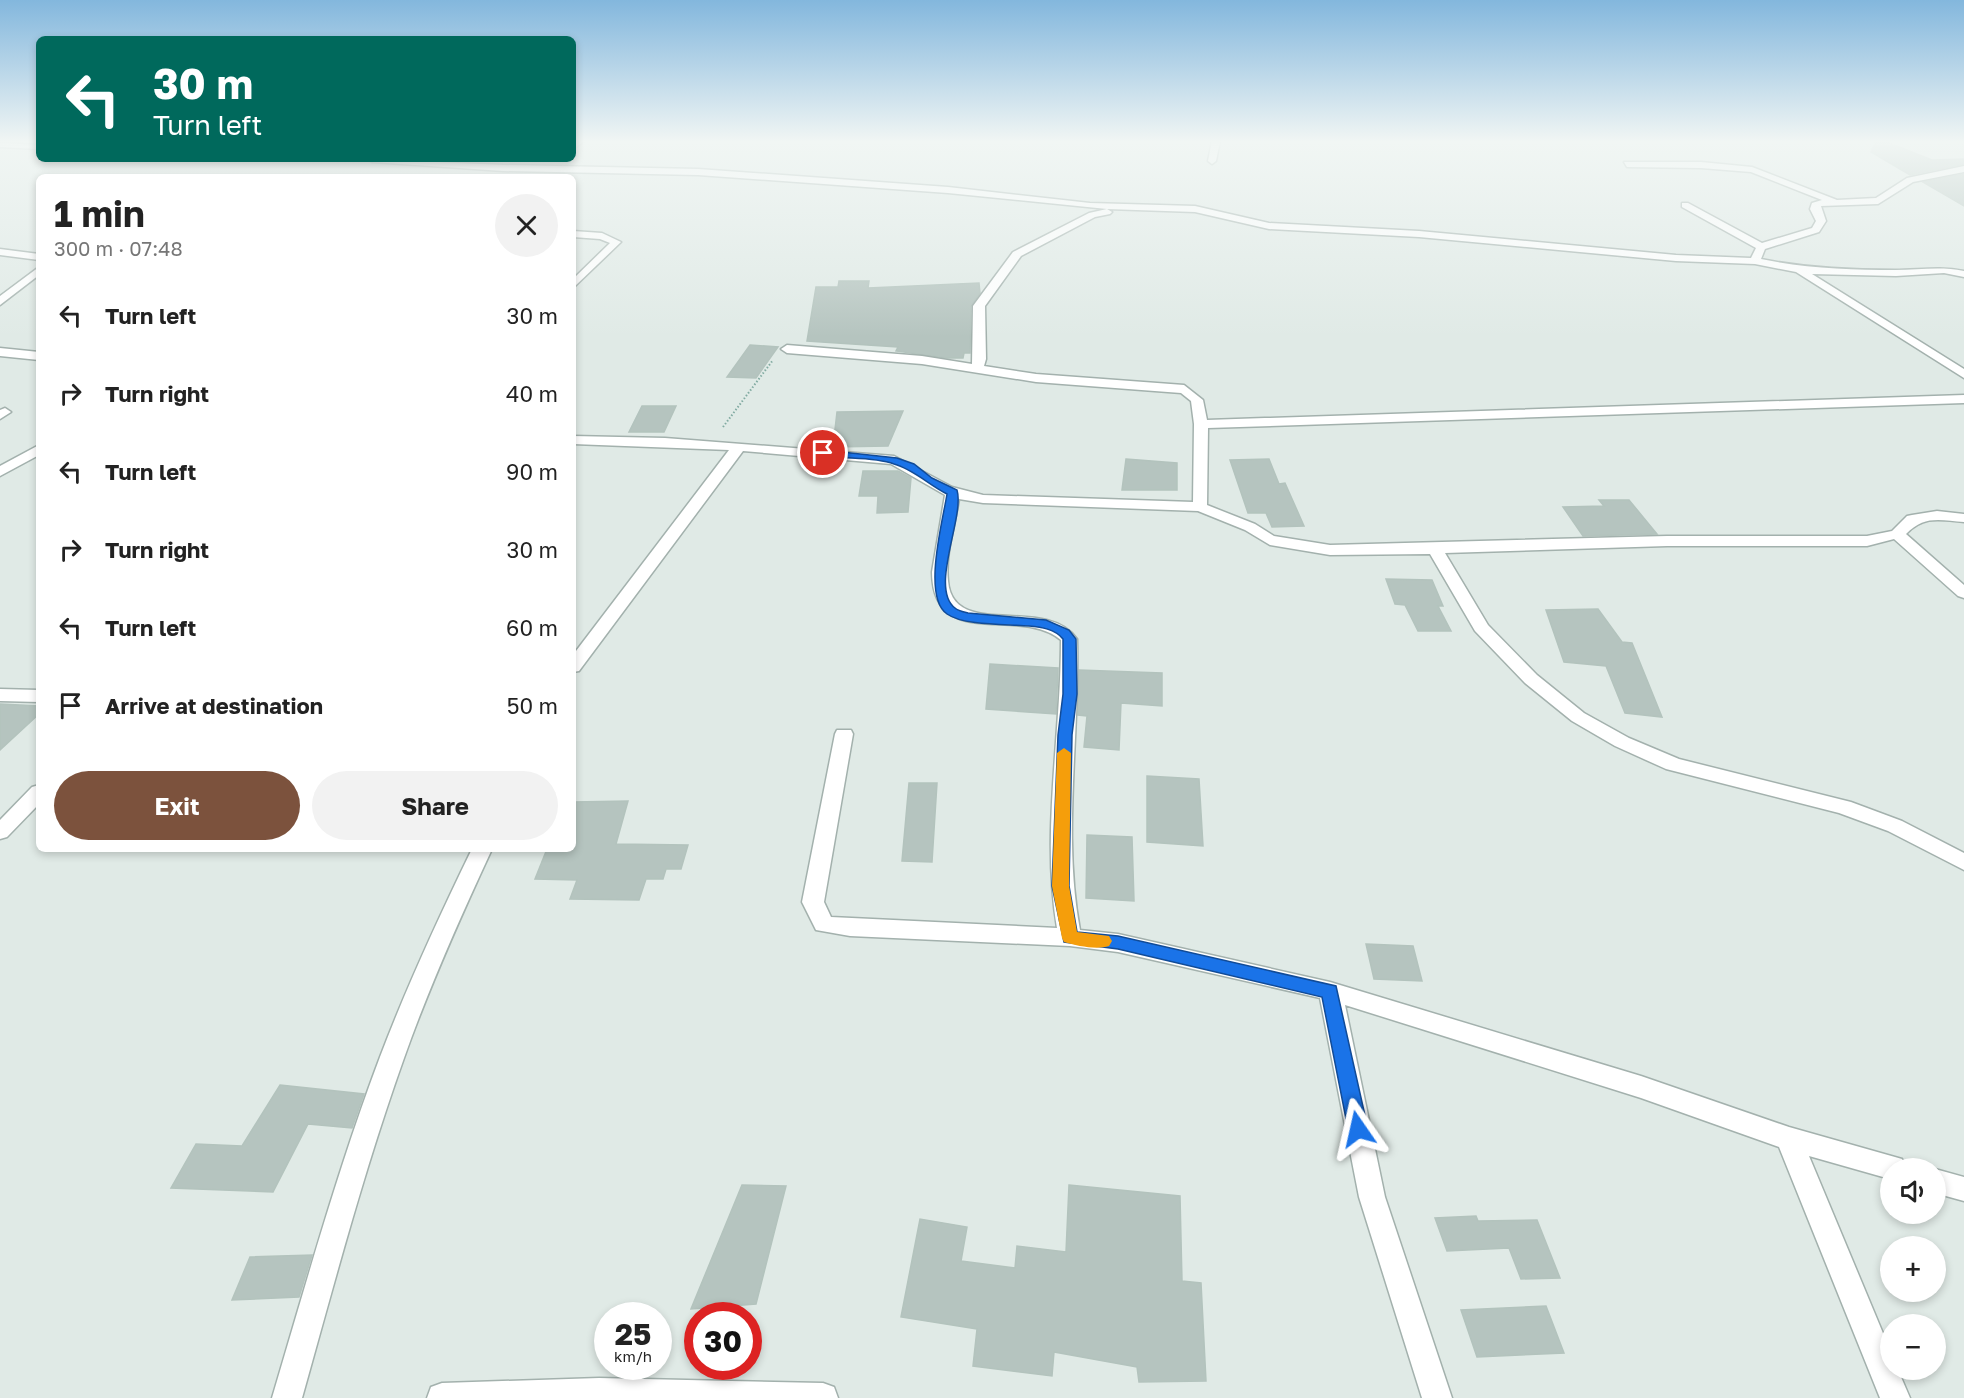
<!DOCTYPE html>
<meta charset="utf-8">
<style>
:root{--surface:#fff;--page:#f2f2f2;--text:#222;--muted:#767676;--accent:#7c523d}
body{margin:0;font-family:"Golos Text",sans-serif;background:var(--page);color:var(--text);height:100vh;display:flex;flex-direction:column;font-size:22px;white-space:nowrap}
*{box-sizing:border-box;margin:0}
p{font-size:20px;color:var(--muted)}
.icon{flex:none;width:33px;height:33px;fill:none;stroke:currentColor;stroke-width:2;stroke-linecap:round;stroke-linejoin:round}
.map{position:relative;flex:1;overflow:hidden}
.sheet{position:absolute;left:36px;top:174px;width:540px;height:678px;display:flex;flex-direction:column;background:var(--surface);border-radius:9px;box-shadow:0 3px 9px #0003}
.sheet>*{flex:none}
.top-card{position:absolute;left:36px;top:36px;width:540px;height:126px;border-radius:9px;box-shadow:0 3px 9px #0003;background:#00695c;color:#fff;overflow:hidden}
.tools{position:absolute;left:1880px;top:1158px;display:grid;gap:12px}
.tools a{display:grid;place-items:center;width:66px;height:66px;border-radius:50%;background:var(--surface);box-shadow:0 3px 9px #0003;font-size:30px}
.speed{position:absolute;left:594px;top:1302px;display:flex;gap:12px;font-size:30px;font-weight:700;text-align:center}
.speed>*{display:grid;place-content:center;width:78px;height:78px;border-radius:50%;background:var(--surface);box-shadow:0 3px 9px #0003;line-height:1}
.speed small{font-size:15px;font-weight:400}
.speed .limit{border:9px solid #d22;background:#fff;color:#111}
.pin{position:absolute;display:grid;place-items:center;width:51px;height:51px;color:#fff;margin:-26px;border:3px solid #fff;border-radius:50%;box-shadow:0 2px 6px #0007}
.me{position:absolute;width:66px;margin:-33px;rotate:349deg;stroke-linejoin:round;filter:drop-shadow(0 0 4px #0008)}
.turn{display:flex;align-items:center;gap:21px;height:126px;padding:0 18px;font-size:27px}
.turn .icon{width:78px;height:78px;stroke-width:2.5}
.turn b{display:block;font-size:42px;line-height:51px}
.round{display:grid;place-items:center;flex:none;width:63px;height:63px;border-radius:32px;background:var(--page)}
.head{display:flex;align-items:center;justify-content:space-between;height:102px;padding:0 18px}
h1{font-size:36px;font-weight:700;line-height:45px}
.action{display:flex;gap:12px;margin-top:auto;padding:12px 18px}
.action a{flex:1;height:69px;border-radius:36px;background:var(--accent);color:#fff;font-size:24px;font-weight:700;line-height:69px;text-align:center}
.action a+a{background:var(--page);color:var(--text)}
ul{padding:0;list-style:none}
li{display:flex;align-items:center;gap:18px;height:78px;padding:0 18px}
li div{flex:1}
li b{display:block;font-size:22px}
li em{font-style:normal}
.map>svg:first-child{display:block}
.building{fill:#b5c4bf;stroke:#b3c3bd;stroke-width:1.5}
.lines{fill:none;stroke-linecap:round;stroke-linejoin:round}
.service-casing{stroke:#a3b1ad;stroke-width:3}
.minor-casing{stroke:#a3b1ad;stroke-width:3}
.path{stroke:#82aba2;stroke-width:2;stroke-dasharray:1.5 2;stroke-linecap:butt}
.service{fill:#fff;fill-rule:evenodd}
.minor{fill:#fff;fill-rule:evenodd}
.route{fill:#1a73e8;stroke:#114b97;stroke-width:1.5}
.slow{fill:#f59e0b}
</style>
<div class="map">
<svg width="1964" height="1398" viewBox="0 0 1964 1398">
<rect width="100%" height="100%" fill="#e0eae6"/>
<path class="building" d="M1876,141H1884L1932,160L1964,159V164L1910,175L1871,152Z
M1964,174V206L1923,182Z
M839,281H869L868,288L979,283L980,293L971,306L970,353H964L963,358H947L896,351L898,347L807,341L816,287H838Z
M750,345L778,347L756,378L727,377Z
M642,406H676L664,432H629Z
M903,411L888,446L833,447L837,412Z
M1126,459L1177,463V490H1122Z
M1269,459L1279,484L1285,483L1304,526L1272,527L1266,513H1248L1230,460Z
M863,471H898L911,478L908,512L877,513L878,496H859Z
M1599,500H1629L1657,534L1583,536L1563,507L1604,506Z
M1386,579L1432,580L1443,606H1438L1451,631H1418L1405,605L1395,604Z
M1598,609L1622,642L1632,643L1662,717L1625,713L1606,666L1564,662L1546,610Z
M990,664L1058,668L1056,714L986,709Z
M1079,670L1162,673V706L1121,703L1119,750L1084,747L1087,716L1078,715Z
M0,704L39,706V714L0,750Z
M1147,776L1199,779L1203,846L1147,842Z
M909,783H937L932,862L902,861Z
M628,801L616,844L688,845L681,869H666L663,879H646L639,900L570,899L577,880L535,879L547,849H573V802Z
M1087,835L1132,837L1134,901L1086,898Z
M1366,944L1413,946L1422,981L1374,979Z
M280,1085L364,1094L352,1128L308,1124L273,1192L171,1188L196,1144L242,1146Z
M742,1185L786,1186L756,1304L691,1309Z
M1069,1185L1180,1196L1182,1281L1201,1283L1206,1381L1139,1382L1137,1367L1054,1352L1052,1376L973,1366L977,1329L901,1317L920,1219L967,1227L961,1261L1015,1268L1017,1246L1066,1252Z
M1476,1216L1478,1221L1537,1220L1560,1278L1521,1279L1509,1248L1447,1251L1435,1218Z
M312,1255L299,1297L232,1300L250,1257Z
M1546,1306L1564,1353L1477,1357L1461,1310Z"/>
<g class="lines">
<g class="service-casing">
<path id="service" d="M0,249L39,254V260L0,255Z
M39,267V275L0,305V296Z"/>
</g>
<g class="minor-casing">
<path id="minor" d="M575,141H584L573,149Z
M1212,141H1220L1216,161L1212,164L1208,161Z
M0,143L39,145V149L0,147Z
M368,159L503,165L698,169L948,187L1090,203L1195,206L1269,223L1419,231L1676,255L1751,258L1756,248L1682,207V203H1688L1762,243L1812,228L1816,221L1810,209L1812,203L1822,200L1751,172L1701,168L1627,167L1624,162H1701L1752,167L1837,200L1876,198L1907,178L1964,166V172L1913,182L1878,204L1821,206L1826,221L1819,232L1765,249L1761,259C1805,268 1850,270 1895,270C1919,270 1940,266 1964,271V277L1944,273L1896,276L1812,274L1964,369V378L1796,272L1755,264L1676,261L1419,237L1269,229L1195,212L1107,209L1112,212L1110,214L1095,217L1021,256L985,306L986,359L984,366L1036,374L1184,385L1203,400L1207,420L1964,395V403L1208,428L1207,505L1255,524L1274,536L1330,545L1667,536H1867L1892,531L1907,516L1912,515L1937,511L1964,514V522C1940,520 1924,515 1906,534L1964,585V598L1958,596L1894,539L1867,546H1667L1445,553L1488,625L1537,675L1584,713L1629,738L1679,759L1851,802L1902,821L1964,853V870L1888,831L1839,813L1666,769L1615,746L1572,721L1525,683L1475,631L1430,554L1330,555L1270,545L1245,530L1198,511L983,503L959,499C955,526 945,554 948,581C953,641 1046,594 1077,639C1080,736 1062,834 1080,930L1118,934L1330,982L1641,1076L1789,1127L1902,1159L1906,1168H1890V1179L1809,1156L1890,1350V1370H1898L1910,1398H1880L1779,1147L1641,1098L1345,1005L1385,1197L1452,1398H1422L1359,1197L1320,998L1118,952L1070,946L850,936L816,930L802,902L835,734L837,730H851L853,734L824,902L831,917L1057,928C1041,833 1061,736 1061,640C1020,605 933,653 932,572L945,495L891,464L743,451L579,671L573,672V655L729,450L573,444V436L665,438L894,456L952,487L983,495L1193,502L1194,424L1191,401L1181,393L1036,382L922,364L787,353L781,349L787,345L922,356L972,364L973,306L1013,252L1089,213L1107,209L948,193L698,175L503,171L372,162Z
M573,231L602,233L621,242L573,288V279L610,243L600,239L573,237Z
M0,348L39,352V360L0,356Z
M5,408L11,412L0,419V410Z
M39,445V455L0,476V466Z
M0,689L39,690V702L0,701Z
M39,785V804L7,837L0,839V820L32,787Z
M472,849H492C460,918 429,987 404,1058C364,1170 334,1284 302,1398H272C306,1284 338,1168 380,1057C407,986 439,917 472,849Z
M1935,1169L1964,1177V1201L1935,1193Z
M599,1378L823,1383L834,1387L838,1398H427L431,1387L442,1383Z"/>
</g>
<path class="path" d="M723,427L773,360"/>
<use href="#service" class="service"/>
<use href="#minor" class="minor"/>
</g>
<linearGradient id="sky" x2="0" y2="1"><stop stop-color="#83b7dd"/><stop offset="0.42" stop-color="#f1f6f4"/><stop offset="1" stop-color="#f1f6f4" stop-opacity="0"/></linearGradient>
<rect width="1964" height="337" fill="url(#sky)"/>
<path class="route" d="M823,450L897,458L914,464L932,478L957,490C965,517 929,588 955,608C958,611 964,612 968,613L1046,620L1069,630L1076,639L1077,694L1072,735L1069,886L1077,932L1118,936L1336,986L1368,1129L1365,1135L1358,1137L1351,1135L1348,1129L1322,997L1118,949L1064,942L1052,886L1058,735L1063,694V639C1055,629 1041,627 1029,626C1008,624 964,626 947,614C922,597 943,520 947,494C929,485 913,469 894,464C871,456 844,460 820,455L818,453Z"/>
<path class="slow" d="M1064,748L1071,753L1069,886L1077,932L1109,936L1112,941L1109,946C1097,950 1077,946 1064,942L1062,938L1052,886L1057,753Z"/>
</svg>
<div class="tools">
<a><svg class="icon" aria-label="sound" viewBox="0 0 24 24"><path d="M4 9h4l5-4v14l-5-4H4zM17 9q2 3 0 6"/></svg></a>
<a>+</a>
<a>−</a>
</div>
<div class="speed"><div>25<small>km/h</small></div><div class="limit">30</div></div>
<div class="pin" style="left:823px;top:453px;background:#d93025"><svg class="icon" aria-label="arrive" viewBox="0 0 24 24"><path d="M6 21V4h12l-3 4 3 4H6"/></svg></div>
<svg class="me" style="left:1358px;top:1129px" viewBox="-20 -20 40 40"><path d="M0-17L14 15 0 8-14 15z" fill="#1a73e8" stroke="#fff" stroke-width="4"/></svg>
<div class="top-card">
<div class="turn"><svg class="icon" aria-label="left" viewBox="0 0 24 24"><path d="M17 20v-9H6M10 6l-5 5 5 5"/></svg><div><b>30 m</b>Turn left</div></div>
</div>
<section class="sheet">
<div class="head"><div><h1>1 min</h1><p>300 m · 07:48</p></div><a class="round"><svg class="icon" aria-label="close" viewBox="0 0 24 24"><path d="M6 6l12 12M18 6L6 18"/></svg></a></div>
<ul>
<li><svg class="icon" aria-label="left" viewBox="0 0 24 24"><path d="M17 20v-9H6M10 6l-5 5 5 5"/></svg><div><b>Turn left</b></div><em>30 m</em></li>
<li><svg class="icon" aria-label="right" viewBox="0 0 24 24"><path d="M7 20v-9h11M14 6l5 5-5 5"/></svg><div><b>Turn right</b></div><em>40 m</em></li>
<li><svg class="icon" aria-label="left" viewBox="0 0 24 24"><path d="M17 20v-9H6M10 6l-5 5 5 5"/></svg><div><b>Turn left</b></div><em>90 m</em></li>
<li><svg class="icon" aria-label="right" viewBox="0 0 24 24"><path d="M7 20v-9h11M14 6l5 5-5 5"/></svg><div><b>Turn right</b></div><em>30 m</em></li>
<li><svg class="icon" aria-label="left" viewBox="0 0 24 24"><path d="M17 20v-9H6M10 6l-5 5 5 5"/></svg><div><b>Turn left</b></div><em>60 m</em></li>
<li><svg class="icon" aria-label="arrive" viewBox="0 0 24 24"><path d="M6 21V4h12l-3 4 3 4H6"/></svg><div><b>Arrive at destination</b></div><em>50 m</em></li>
</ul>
<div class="action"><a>Exit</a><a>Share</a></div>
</section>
</div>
